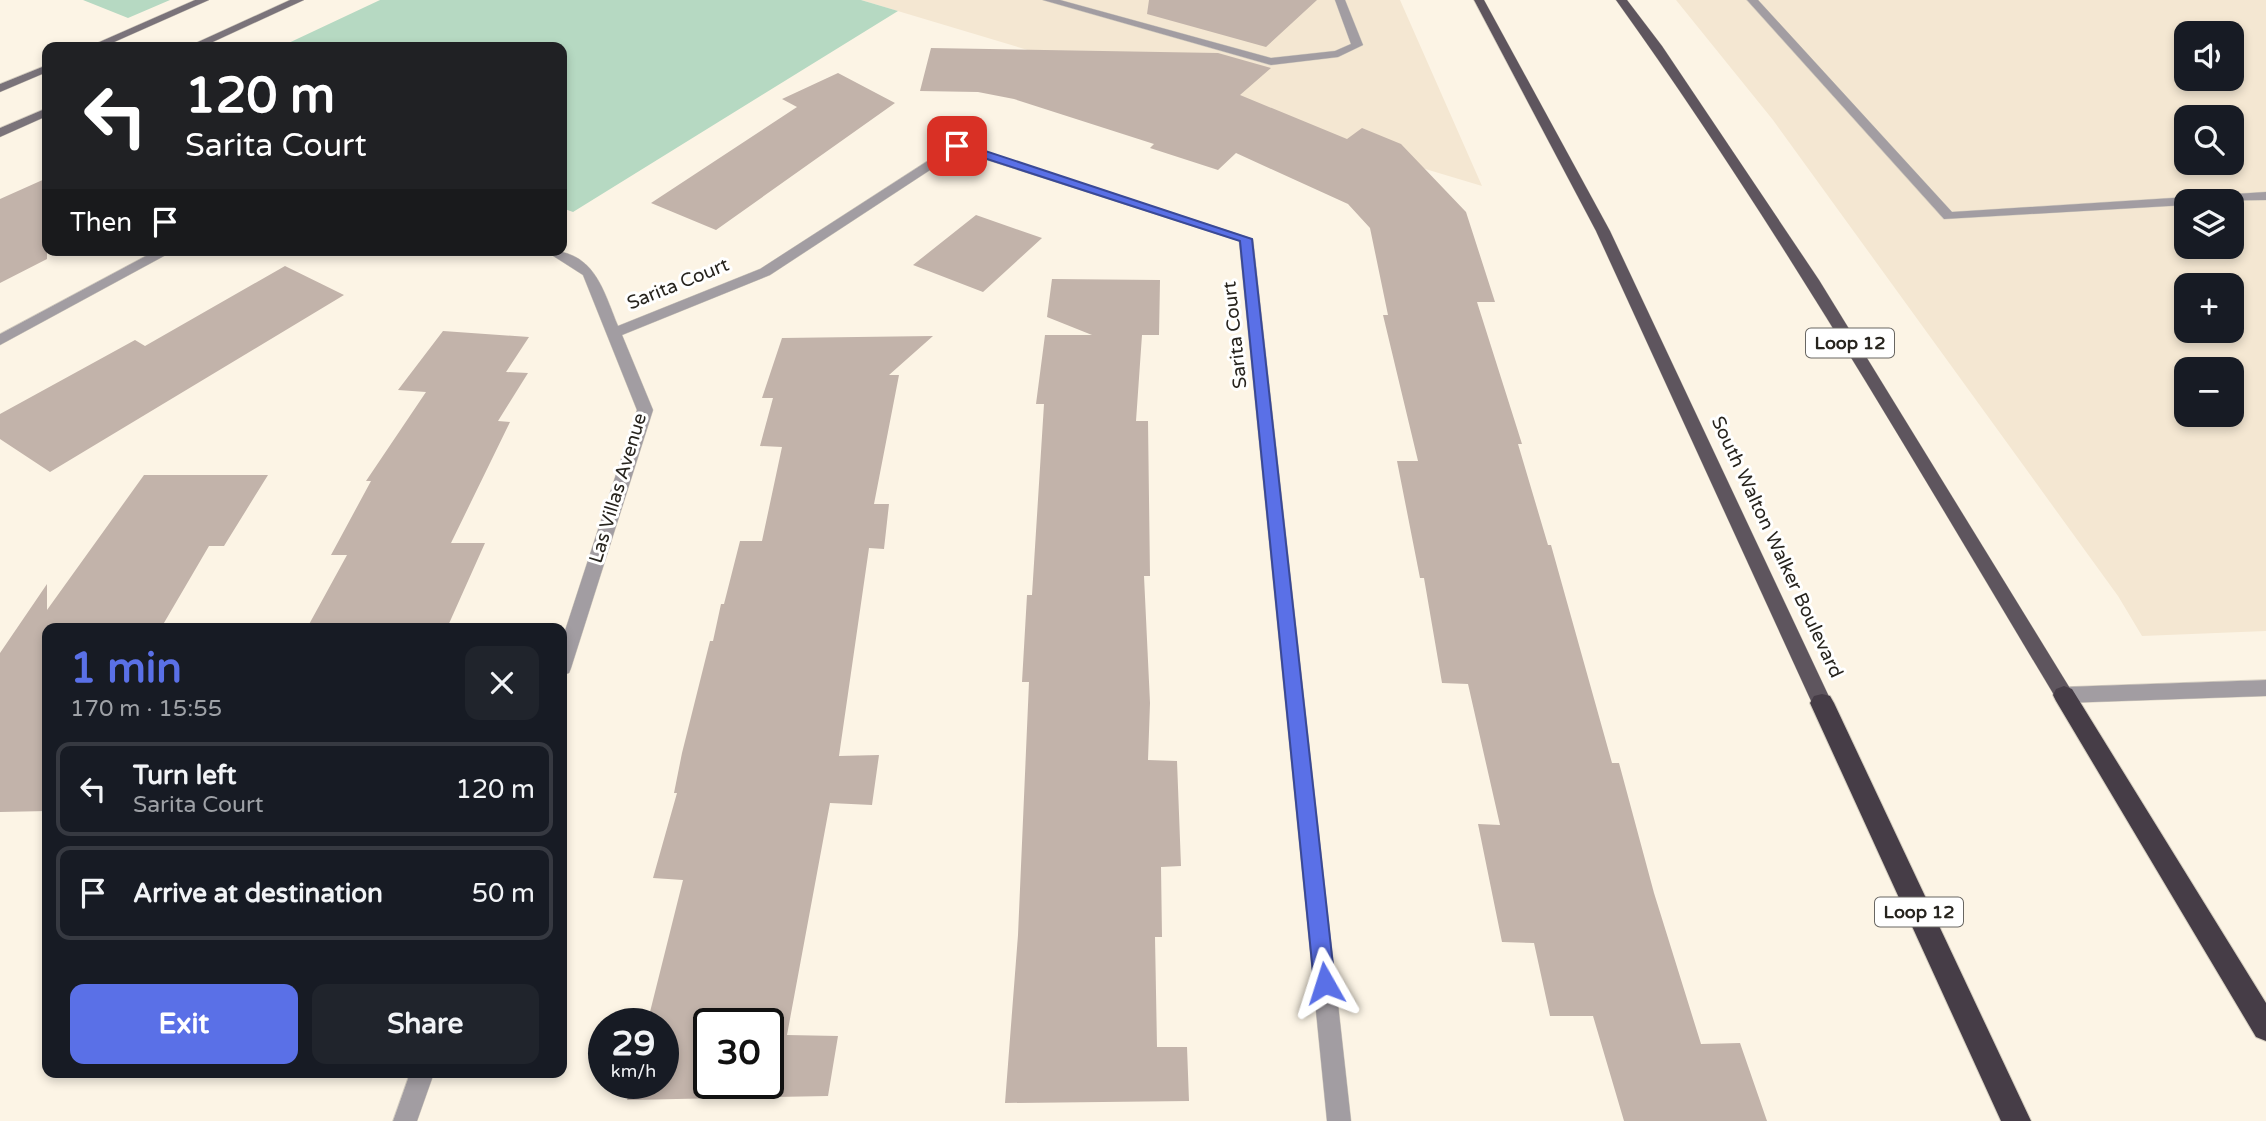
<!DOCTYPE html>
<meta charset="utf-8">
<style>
:root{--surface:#171b24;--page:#20242c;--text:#f1f3f6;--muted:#9ea1a6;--line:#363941;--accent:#5a70e7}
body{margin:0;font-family:"Varela Round",sans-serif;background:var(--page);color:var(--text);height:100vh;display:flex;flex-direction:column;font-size:26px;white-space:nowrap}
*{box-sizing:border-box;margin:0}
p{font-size:23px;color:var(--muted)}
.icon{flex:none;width:38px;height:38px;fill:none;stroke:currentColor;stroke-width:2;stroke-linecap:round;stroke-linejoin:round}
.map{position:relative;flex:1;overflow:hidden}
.drawer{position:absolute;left:42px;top:623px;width:525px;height:455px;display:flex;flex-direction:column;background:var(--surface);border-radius:14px;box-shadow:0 4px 10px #0003}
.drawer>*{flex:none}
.top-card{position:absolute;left:42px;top:42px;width:525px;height:214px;border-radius:14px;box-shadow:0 4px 10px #0003;background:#202124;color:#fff;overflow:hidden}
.tools{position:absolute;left:2174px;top:21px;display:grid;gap:14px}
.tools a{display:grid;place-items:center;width:70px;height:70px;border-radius:14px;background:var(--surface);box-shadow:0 4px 10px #0003;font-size:35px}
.speed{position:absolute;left:588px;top:1008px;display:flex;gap:14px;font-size:35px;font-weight:700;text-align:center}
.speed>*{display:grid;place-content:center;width:91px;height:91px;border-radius:50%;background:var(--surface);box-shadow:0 4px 10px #0003;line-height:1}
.speed small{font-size:18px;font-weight:400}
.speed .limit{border:4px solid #111;border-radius:10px;background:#fff;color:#111}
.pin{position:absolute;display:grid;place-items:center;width:60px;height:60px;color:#fff;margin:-30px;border-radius:14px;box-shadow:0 4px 10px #0006}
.me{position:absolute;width:77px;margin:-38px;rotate:354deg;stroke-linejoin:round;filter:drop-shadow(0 0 5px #0008)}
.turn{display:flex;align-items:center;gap:24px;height:147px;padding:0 28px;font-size:32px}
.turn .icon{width:91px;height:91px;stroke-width:2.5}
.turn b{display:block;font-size:49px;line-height:60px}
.then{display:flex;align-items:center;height:66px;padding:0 28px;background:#0003;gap:14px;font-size:26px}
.round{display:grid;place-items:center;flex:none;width:74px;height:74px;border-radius:14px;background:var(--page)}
.headline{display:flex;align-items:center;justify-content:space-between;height:119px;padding:0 28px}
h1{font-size:42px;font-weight:700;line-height:52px;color:var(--accent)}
.cta{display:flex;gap:14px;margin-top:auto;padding:14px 28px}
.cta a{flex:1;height:80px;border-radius:14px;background:var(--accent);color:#fff;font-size:28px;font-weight:700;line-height:80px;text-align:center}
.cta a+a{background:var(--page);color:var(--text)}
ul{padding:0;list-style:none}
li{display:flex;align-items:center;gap:21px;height:94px;margin:0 14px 10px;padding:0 14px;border:4px solid var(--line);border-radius:14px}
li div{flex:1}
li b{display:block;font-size:26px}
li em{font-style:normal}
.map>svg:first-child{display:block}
.built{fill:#f4e7d2;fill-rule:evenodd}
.green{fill:#b6d9c2}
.building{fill:#c2b3aa;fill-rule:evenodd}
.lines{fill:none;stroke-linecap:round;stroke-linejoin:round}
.service-casing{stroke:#d6cfc1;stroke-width:1}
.minor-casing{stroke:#d6cfc1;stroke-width:1}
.secondary-casing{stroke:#d6cfc1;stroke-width:1}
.primary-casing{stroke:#d6cfc1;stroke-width:1}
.motorway-casing{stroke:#d6cfc1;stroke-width:2}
.service{fill:#a29da2;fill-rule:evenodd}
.minor{fill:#a29da2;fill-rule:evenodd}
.secondary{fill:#7a737a;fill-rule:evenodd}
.primary{fill:#5e555e;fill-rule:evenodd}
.motorway{fill:#463d47;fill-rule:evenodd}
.route{fill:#5a70e7;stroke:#3a4996;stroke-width:2}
.labels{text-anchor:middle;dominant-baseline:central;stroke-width:6;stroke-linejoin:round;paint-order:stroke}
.shield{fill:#fff;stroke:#686662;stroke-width:2}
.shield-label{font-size:18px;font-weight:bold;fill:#27241e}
.street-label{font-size:19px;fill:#27241e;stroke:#fff}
</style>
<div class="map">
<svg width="2266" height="1121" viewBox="0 0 2266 1121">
<rect width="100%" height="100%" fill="#fcf4e5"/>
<path class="built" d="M861,0H1400L1482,186L1282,126Z
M1676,0H2266V631L2142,636L2118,596L1773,120ZM2186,33H2231V79H2186ZM2186,117H2231V163H2186ZM2186,201H2231V247H2186ZM2186,285H2231V331H2186ZM2186,369H2231V415H2186Z"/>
<path class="green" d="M83,0H170L128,18Z
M380,0H861L898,11L573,212L562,208V47H280Z"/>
<path class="building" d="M1149,0H1317L1266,47L1147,14Z
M931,48L1218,53L1271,68L1240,95L1347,139L1362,128L1401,144L1466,212L1495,302H1477L1522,444H1518L1548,545H1551L1612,763H1619L1654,893L1701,1044L1740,1043L1767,1121H1624L1593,1016H1550L1534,943L1502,942L1478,824L1500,825L1468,684L1442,683L1424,578H1420L1397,461H1418L1383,315H1388L1370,228L1348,204L1236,153L1218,170L1150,148L1154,144L1014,99L978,92L920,91Z
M838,73L895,103L716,230L651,203L797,107L782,99Z
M47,178V259L0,283V199Z
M976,215L1042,238L983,292L913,265Z
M285,266L344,295L50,472L0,439V414L135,340L145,346Z
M1052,279L1160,280L1159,335H1142L1136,421H1148L1150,576H1144L1150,703L1148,760L1177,761L1181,866L1161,867L1162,937H1155L1157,1047H1187L1189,1101L1005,1103L1018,935L1029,682H1022L1027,595H1032L1044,404H1036L1045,335H1092L1047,317Z
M443,331L529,337L506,372L528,373L498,421L510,422L451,543H485L447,628H307L347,555H331L371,481H366L426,392L398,390Z
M933,336L889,375H899L874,504H889L884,549L869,548L839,756L879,755L872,805L830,803L787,1035L838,1036L828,1096L627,1100L632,1083H663V1024H647L683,880L653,878L677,793H674L682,753L710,641H713L721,604H724L740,541H762L782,447L760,446L773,398H762L782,338ZM709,1024H768V1083H709Z
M144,475H268L224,546H209L161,628H47V811L0,812V653L47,584V610Z"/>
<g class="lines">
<g class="service-casing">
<path id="service" d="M1043,0H1060L1271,58L1335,51L1351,44L1335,0H1345L1363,45L1338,57L1271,65Z
M1747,0H1758L1952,212L2266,192V200L2186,201V205L1944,219Z
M2266,680V696L2064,703L2057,700L2054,695L2057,690L2064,687Z"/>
</g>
<g class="minor-casing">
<path id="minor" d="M957,142L1253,239L1351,1121H1327L1239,241L959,151L770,275L622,335L653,410L571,668L569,673L562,675V640L637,410L583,275L544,250C594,250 602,287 618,326L760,269Z
M157,250H175L0,345V334Z
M410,1073H434L417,1121H393Z"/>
</g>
<g class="secondary-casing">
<path id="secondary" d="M195,0H209L103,47H88Z
M290,0H304L202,47H187Z
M47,65V72L0,92V84Z
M47,108V116L0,137V128Z"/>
</g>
<g class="primary-casing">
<path id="primary" d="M1474,0H1484L1610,231L1832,703L1829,708L1822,711L1815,708L1812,703L1596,231Z
M1616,0H1627L1662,46L1819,280L2071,690L2074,695L2071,700L2064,703L2057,700C1915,464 1777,224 1616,0Z"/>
</g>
<g class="motorway-casing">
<path id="motorway" d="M2064,686L2072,689L2266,1003V1041L2256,1037L2056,701L2053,695L2056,689Z
M1822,694L1830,696L1834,703L2031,1121H2001L1810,703L1814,696Z"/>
</g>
<use href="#service" class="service"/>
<use href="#minor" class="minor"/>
<use href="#secondary" class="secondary"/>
<use href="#primary" class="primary"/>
<use href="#motorway" class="motorway"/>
</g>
<path class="route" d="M953,143H961L1252,239L1335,983L1332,990L1325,993L1317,990L1314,983L1240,241L953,148Z"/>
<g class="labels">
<g class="shield">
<rect x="1806" y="328.5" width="88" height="29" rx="5"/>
<rect x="1875" y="897.5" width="88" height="29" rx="5"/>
</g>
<g class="shield-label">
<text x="1850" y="343">Loop 12</text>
<text x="1919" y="912">Loop 12</text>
</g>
<g class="street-label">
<text transform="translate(678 284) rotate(-22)">Sarita Court</text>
<text transform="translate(1235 335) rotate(-96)">Sarita Court</text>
<text transform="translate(618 488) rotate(-73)">Las Villas Avenue</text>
<text transform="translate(1777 547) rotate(65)">South Walton Walker Boulevard</text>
</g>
</g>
</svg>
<div class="tools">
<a><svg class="icon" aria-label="sound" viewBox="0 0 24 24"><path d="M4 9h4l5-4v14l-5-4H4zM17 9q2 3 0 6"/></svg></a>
<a><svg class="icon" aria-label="search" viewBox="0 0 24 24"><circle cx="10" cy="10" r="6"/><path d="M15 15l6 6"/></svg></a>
<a><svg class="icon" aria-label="layers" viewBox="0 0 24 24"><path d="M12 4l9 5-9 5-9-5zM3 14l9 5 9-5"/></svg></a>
<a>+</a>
<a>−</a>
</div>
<div class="speed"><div>29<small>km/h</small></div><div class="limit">30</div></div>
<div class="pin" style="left:957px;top:146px;background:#d93025"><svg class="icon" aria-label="arrive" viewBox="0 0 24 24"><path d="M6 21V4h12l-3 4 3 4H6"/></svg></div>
<svg class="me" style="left:1325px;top:983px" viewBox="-20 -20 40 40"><path d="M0-17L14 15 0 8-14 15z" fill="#5a70e7" stroke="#fff" stroke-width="4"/></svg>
<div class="top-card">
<div class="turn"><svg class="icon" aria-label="left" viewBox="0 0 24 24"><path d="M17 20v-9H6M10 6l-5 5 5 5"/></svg><div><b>120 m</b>Sarita Court</div></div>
<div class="then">Then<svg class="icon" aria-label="arrive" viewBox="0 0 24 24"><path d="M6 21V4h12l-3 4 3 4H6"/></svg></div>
</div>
<section class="drawer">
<div class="headline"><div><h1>1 min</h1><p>170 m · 15:55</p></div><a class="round"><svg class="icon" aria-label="close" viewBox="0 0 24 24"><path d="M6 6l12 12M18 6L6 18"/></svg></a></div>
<ul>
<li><svg class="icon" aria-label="left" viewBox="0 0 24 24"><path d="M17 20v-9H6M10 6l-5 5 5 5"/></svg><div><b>Turn left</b><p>Sarita Court</p></div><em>120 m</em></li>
<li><svg class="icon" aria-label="arrive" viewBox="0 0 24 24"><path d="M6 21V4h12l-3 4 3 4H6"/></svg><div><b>Arrive at destination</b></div><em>50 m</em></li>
</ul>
<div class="cta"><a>Exit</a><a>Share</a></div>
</section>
</div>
